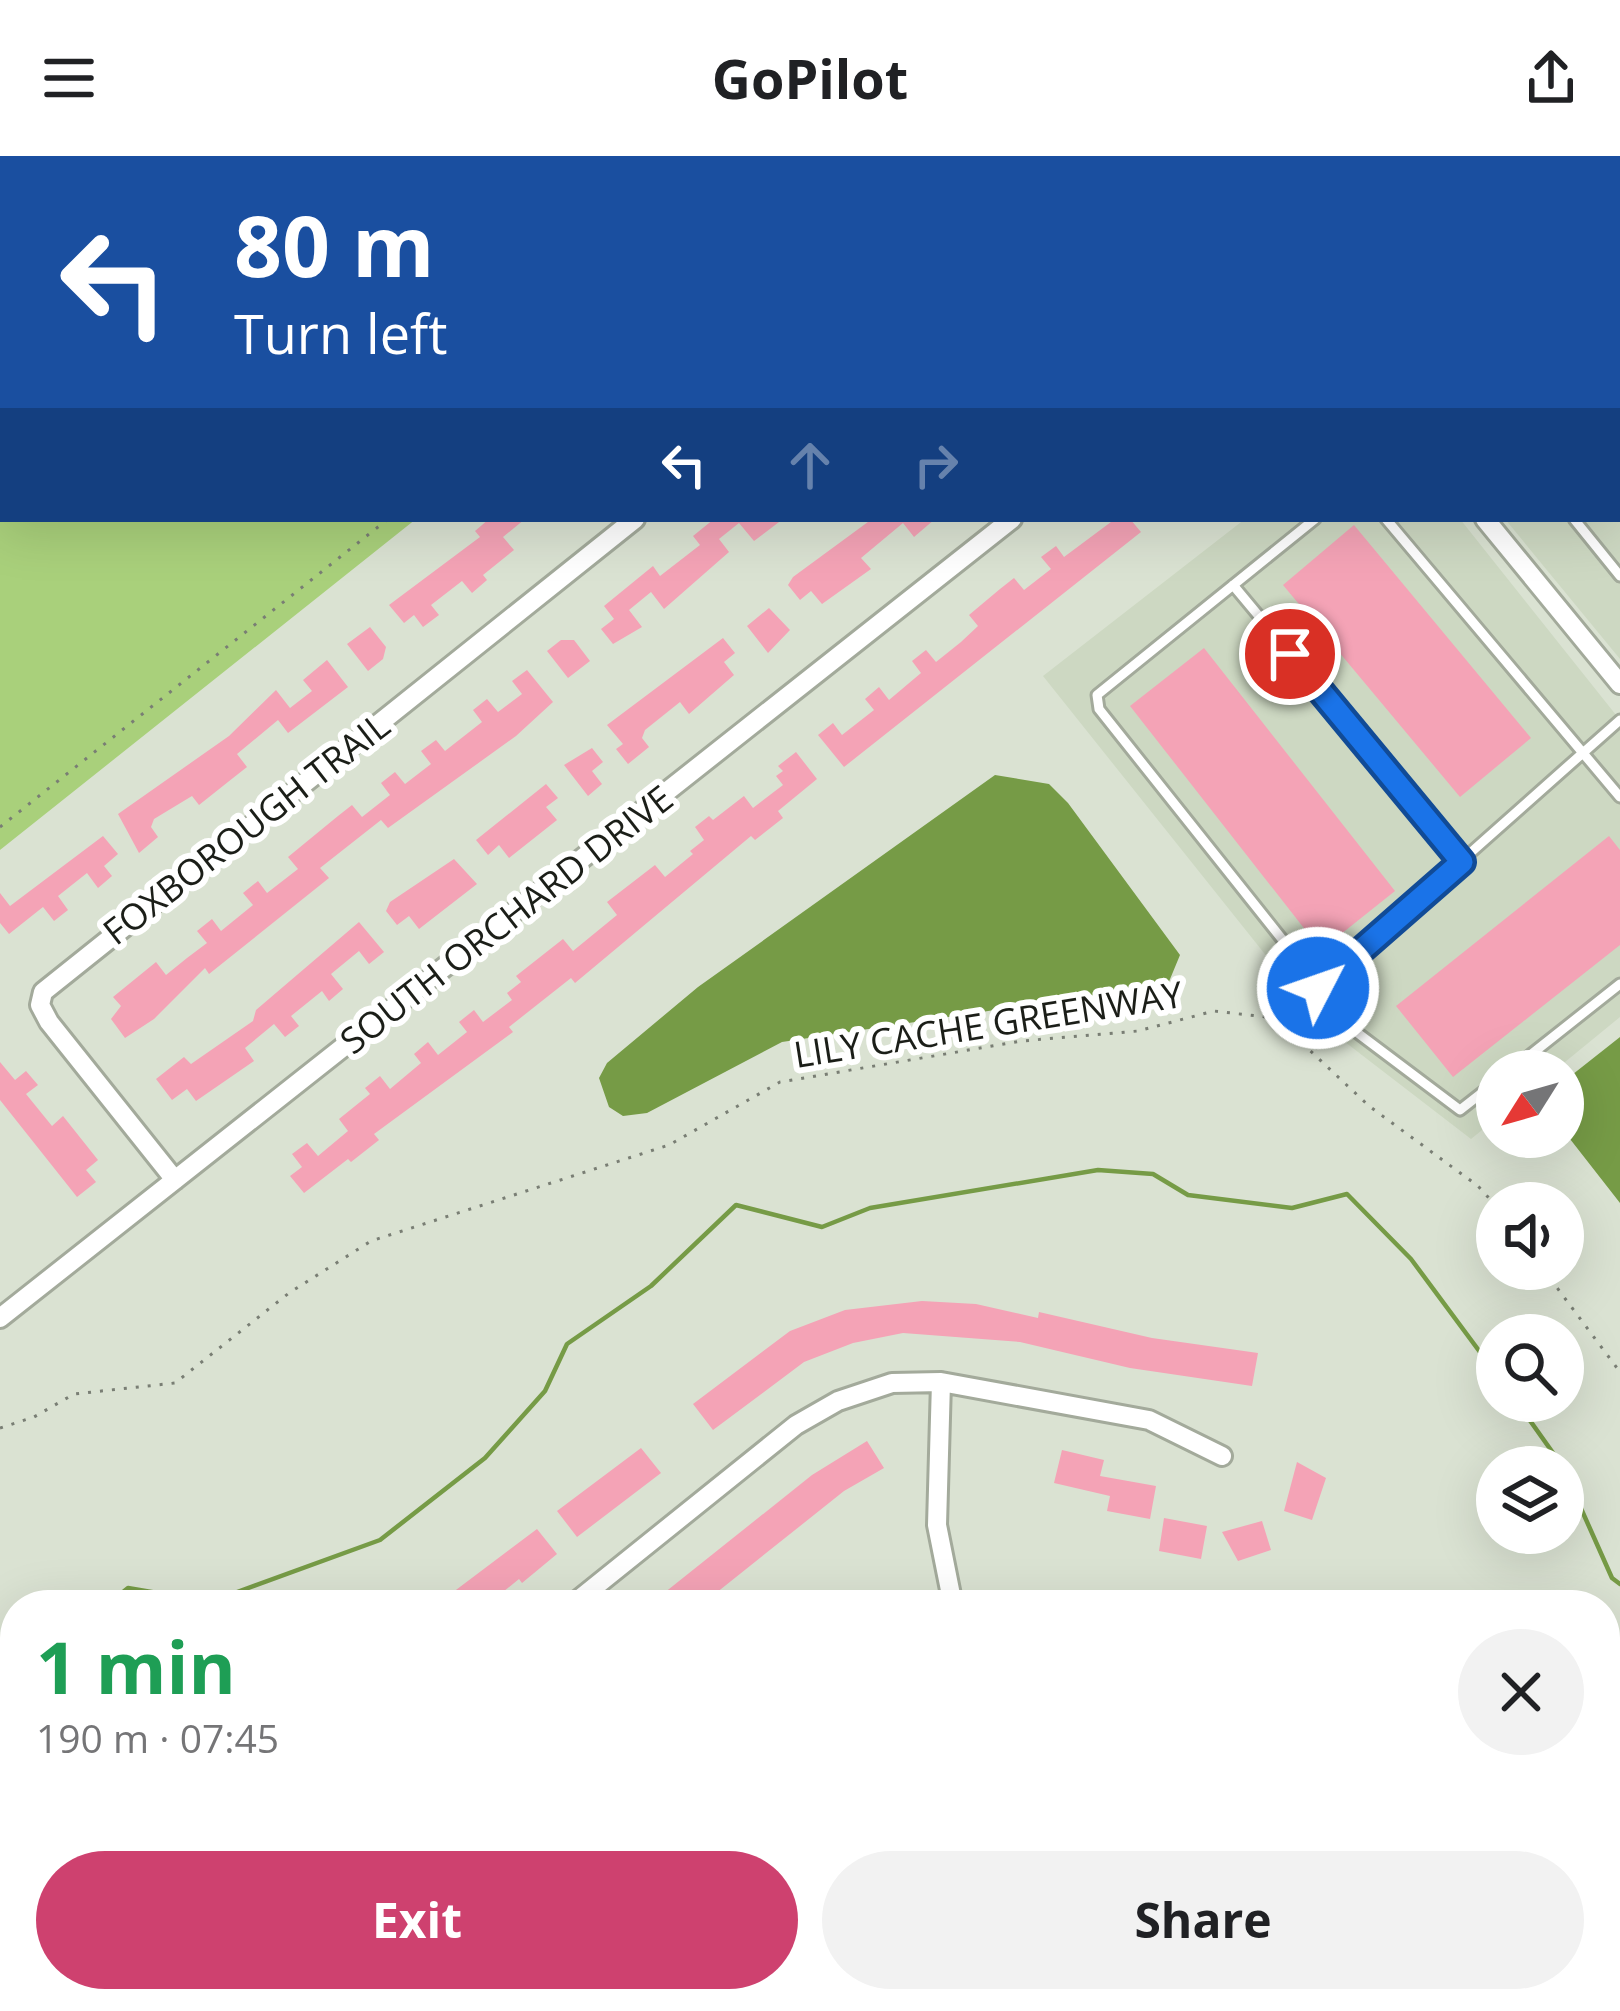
<!DOCTYPE html>
<meta charset="utf-8">
<style>
:root{--surface:#fff;--page:#f2f2f2;--text:#202124;--muted:#757577;--accent:#ce416f}
body{margin:0;font-family:"Open Sans",sans-serif;background:var(--page);color:var(--text);height:100vh;display:flex;flex-direction:column;font-size:45px;white-space:nowrap}
*{box-sizing:border-box;margin:0}
p{font-size:39px;color:var(--muted)}
.icon{flex:none;width:66px;height:66px;fill:none;stroke:currentColor;stroke-width:2;stroke-linecap:round;stroke-linejoin:round}
.map{position:relative;flex:1;overflow:hidden}
.side{position:absolute;left:0px;top:1434px;width:1620px;height:423px;display:flex;flex-direction:column;background:var(--surface);border-radius:48px 48px 0 0;box-shadow:0 12px 48px #0002}
.side>*{flex:none}
.top-card{position:absolute;left:0px;top:0px;width:1620px;height:366px;box-shadow:0 12px 48px #0002;background:#1a4fa0;color:#fff;overflow:hidden}
.needle{width:78px;rotate:233deg}
.tools{position:absolute;left:1476px;top:894px;display:grid;gap:24px}
.tools a{display:grid;place-items:center;width:108px;height:108px;border-radius:50%;background:var(--surface);box-shadow:0 12px 48px #0002;font-size:60px}
.pin{position:absolute;display:grid;place-items:center;width:102px;height:102px;color:#fff;margin:-51px;border:6px solid #fff;border-radius:50%;box-shadow:0 3px 12px #0007}
.me{position:absolute;width:132px;margin:-66px;rotate:49deg;stroke-linejoin:round;filter:drop-shadow(0 0 9px #0008)}
.turn{display:flex;align-items:center;gap:42px;height:252px;padding:0 36px;font-size:54px}
.turn .icon{width:156px;height:156px;stroke-width:2.5}
.turn b{display:block;font-size:84px;line-height:102px}
.lanes{display:flex;align-items:center;height:114px;padding:0 36px;background:#0003;justify-content:center;gap:60px;direction:ltr}
.lanes .off{opacity:.35}
.round{display:grid;place-items:center;flex:none;width:126px;height:126px;border-radius:63px;background:var(--page)}
.headline{display:flex;align-items:center;justify-content:space-between;height:204px;padding:0 36px}
h1{font-size:72px;font-weight:700;line-height:90px;color:#1e9e55}
.button{display:flex;gap:24px;margin-top:auto;padding:24px 36px}
.button a{flex:1;height:138px;border-radius:72px;background:var(--accent);color:#fff;font-size:48px;font-weight:700;line-height:138px;text-align:center}
.button a+a{background:var(--page);color:var(--text)}
header{display:flex;justify-content:space-between;align-items:center;height:156px;padding:0 36px;background:var(--surface);font-size:54px;font-weight:700}
.map>svg:first-child{display:block}
.built{fill:#cdd8c2}
.green{fill:#a9d07b}
.water{fill:#769b46}
.lines{fill:none;stroke-linecap:round;stroke-linejoin:round}
.stream{stroke:#769b46;stroke-width:4.5}
.building{fill:#f4a3b6}
.service-casing{stroke:#a3aa9b;stroke-width:15}
.minor-casing{stroke:#a3aa9b;stroke-width:24}
.tertiary-casing{stroke:#a3aa9b;stroke-width:27}
.path{stroke:#797e74;stroke-width:3;stroke-dasharray:3 9;stroke-linecap:butt}
.service{stroke:#fff;stroke-width:9}
.minor{stroke:#fff;stroke-width:18}
.tertiary{stroke:#fff;stroke-width:21}
.route-casing{stroke:#114b97;stroke-width:30}
.route{stroke:#1a73e8;stroke-width:21}
.labels{text-anchor:middle;dominant-baseline:central;stroke-width:12;stroke-linejoin:round;paint-order:stroke}
.street-label{font-size:36px;fill:#1b1e18;stroke:#fff}
</style>
<header><svg class="icon" aria-label="menu" viewBox="0 0 24 24"><path d="M4 6h16M4 12h16M4 18h16"/></svg>GoPilot<svg class="icon" aria-label="share" viewBox="0 0 24 24"><path d="M12 15V3M7 8l5-5 5 5M5 13v7h14v-7"/></svg></header>
<div class="map">
<svg width="1620" height="1855" viewBox="0 0 1620 1855">
<rect width="100%" height="100%" fill="#dae2d2"/>
<path class="built" d="M1171,0H1620V503L1505,363H1617V3Z
M1245,363H1460L1620,564V861L1554,915H1497V962L1471,983L1319,866L1043,520Z"/>
<path class="green" d="M0,0L366,3H3V363H416L0,694Z"/>
<path class="water" d="M995,619L1049,628L1068,647L1180,799L1168,828L782,886L647,957L623,960L609,951L599,922L607,907L698,831Z
M1620,881V1047L1563,974V926Z"/>
<g class="lines">
<path class="stream" d="M1516,1245L1563,1311
M1563,1312L1612,1422L1620,1428
M107,1449L128,1432L210,1446L380,1384L485,1302L545,1235L567,1188L651,1130L736,1049L822,1071L870,1052L1098,1014L1153,1018L1188,1039L1292,1052L1347,1038L1411,1103L1497,1219"/>
</g>
<path class="building" d="M489,363H525L503,381L514,394L483,419L487,424L472,437L462,425L431,449L439,459L423,471L414,459L404,467L389,449L480,381L475,375Z
M714,363H783L754,385L739,367L719,383L729,396L664,453L651,436L629,454L642,471L613,488L601,473L614,463L604,450L653,410L660,420L700,389L693,380Z
M872,363H935L914,381L903,367L861,402L871,413L822,448L811,435L800,444L788,429L793,421Z
M1115,363H1130L1141,376L844,611L818,579L833,567L842,579L874,554L865,543L879,531L889,544L921,517L912,505L926,494L936,506L961,486L978,470L969,459L1000,433L1014,422L1024,434L1051,413L1041,401L1056,390L1064,401Z
M1354,369L1531,582L1460,641L1283,429Z
M769,452L790,474L768,497L747,470Z
M370,471L386,491L383,503L368,515L347,488Z
M723,482L735,497L724,506L734,519L689,558L680,546L645,574L642,582L649,591L628,608L616,593L623,588L607,569Z
M561,484H574L590,505L568,522L547,495Z
M1204,492L1395,735L1321,794L1130,550Z
M327,504L348,531L288,577L278,564L237,598L247,611L233,622L199,649L192,640L154,663L151,671L158,681L139,697L118,658L229,580L276,534L290,552L312,535L303,524Z
M527,514L553,546L516,580L388,672L381,664L320,712L329,722L209,818L205,812L154,863L125,882L111,863L121,850L113,841L156,806L166,819L187,802L207,787L197,775L212,763L221,775L253,749L243,737L258,725L267,737L298,713L288,701L338,660L352,649L362,661L390,639L381,627L395,616L405,628L431,608L421,595L436,584L445,595L482,566L473,554L487,543L498,556L522,538L512,525Z
M592,592L603,606L592,615L602,628L588,640L564,609Z
M796,596L817,623L778,655L783,662L755,684L751,680L575,827L571,822L509,871L513,876L374,978L379,984L351,1006L348,1003L304,1037L290,1020L302,1011L292,998L307,987L318,1000L348,975L339,963L370,938L365,932L380,920L390,933L421,907L414,898L428,886L438,899L467,876L459,866L474,854L483,866L512,844L507,837L521,826L516,820L563,783L573,795L617,759L607,746L655,709L665,721L693,698L690,695L704,684L695,671L709,660L713,664L744,640L753,652L783,629L776,620L783,615L778,610Z
M546,628L558,642L546,651L557,664L509,702L499,689L488,699L476,684Z
M103,680L118,698L104,710L112,720L98,732L87,717L58,740L68,754L54,765L43,751L9,778L0,767V737L10,750Z
M1609,680L1620,694V789L1453,921L1396,850Z
M454,703L477,728L419,773L409,760L397,769L386,755L390,746Z
M359,766L384,796L369,808L359,795L331,818L343,833L329,845L322,835L291,860L299,870L285,881L274,868L245,892L254,905L196,945L187,933L172,944L156,923L184,901L191,908L253,865L256,854Z
M0,906L15,924L26,915L38,929L26,938L52,970L63,960L98,1004L86,1014L96,1026L77,1041L0,944Z
M922,1145L976,1148L1038,1162L1039,1156L1152,1182L1258,1197L1252,1230L1130,1212L1020,1186L903,1177L853,1187L804,1206L713,1274L693,1248L790,1175L845,1154Z
M867,1285L884,1312L844,1335L701,1449H649L812,1319Z
M641,1292L661,1317L577,1381L557,1355Z
M1062,1294L1104,1304L1100,1320L1156,1330L1150,1363L1107,1355L1110,1340L1054,1327Z
M1297,1306L1326,1322L1312,1364L1284,1355Z
M1164,1362L1207,1370L1201,1403L1159,1395Z
M1262,1365L1271,1394L1238,1405L1222,1376Z
M537,1373L557,1398L522,1427L519,1423L487,1449H436Z"/>
<g class="lines">
<g class="service-casing">
<path id="service" d="M1223,0L1226,3
M1519,0L1522,3
M1617,120L1620,123
M1617,257L1620,255
M1315,363L1097,539L1099,553L1355,875L1460,954L1497,925
M1386,363L1620,641
M1574,363L1620,420
M1233,429L1463,705
M1318,832L1620,564
M1510,915L1620,828"/>
</g>
<g class="minor-casing">
<path id="minor" d="M501,0L503,3
M1617,160L1620,157
M1485,363L1620,528
M175,1024L49,866L40,849L43,836L635,363
M0,1162L1012,363
M941,1226L937,1369L953,1449
M572,1449L796,1269L838,1245L892,1227L941,1226L1149,1264L1222,1300
M1605,1832L1620,1820
M961,1842L972,1855
M1262,1842L1272,1855
M287,1855L289,1842
M529,1855L531,1842
M802,1855L810,1842
M1577,1855L1593,1842"/>
</g>
<g class="tertiary-casing">
<path id="tertiary" d="M0,1771L15,1789
M59,1842L70,1855"/>
</g>
<path class="path" d="M359,0L362,3
M844,3L848,0
M0,161L3,165
M0,671L388,363
M1543,1113L1620,1216
M0,1272L34,1261L74,1238L175,1227L289,1137L371,1085L669,989L780,926L1022,885L1138,875L1214,855L1266,861L1285,871L1369,950L1478,1030L1497,1051
M0,1836L16,1855"/>
<use href="#service" class="service"/>
<use href="#minor" class="minor"/>
<use href="#tertiary" class="tertiary"/>
</g>
<g class="lines">
<g class="route-casing">
<path id="route" d="M1290,498L1462,706L1318,832"/>
</g>
<use href="#route" class="route"/>
</g>
<g class="labels">
<g class="street-label">
<text transform="translate(246 672) rotate(-38)">FOXBOROUGH TRAIL</text>
<text transform="translate(506 763) rotate(-38)">SOUTH ORCHARD DRIVE</text>
<text transform="translate(988 868) rotate(-9)">LILY CACHE GREENWAY</text>
</g>
</g>
</svg>
<div class="tools">
<a><svg class="needle" viewBox="-14 -14 28 28"><path d="M0-13l5 13h-10z" fill="#e53935"/><path d="M0 13l5-13h-10z" fill="#757577"/></svg></a>
<a><svg class="icon" aria-label="sound" viewBox="0 0 24 24"><path d="M4 9h4l5-4v14l-5-4H4zM17 9q2 3 0 6"/></svg></a>
<a><svg class="icon" aria-label="search" viewBox="0 0 24 24"><circle cx="10" cy="10" r="6"/><path d="M15 15l6 6"/></svg></a>
<a><svg class="icon" aria-label="layers" viewBox="0 0 24 24"><path d="M12 4l9 5-9 5-9-5zM3 14l9 5 9-5"/></svg></a>
</div>
<div class="pin" style="left:1290px;top:498px;background:#d93025"><svg class="icon" aria-label="arrive" viewBox="0 0 24 24"><path d="M6 21V4h12l-3 4 3 4H6"/></svg></div>
<svg class="me" style="left:1318px;top:832px" viewBox="-20 -20 40 40"><circle r="17" fill="#1a73e8" stroke="#fff" stroke-width="3"/><path d="M0-11L8 9 0 5-8 9z" fill="#fff"/></svg>
<div class="top-card">
<div class="turn"><svg class="icon" aria-label="left" viewBox="0 0 24 24"><path d="M17 20v-9H6M10 6l-5 5 5 5"/></svg><div><b>80 m</b>Turn left</div></div>
<div class="lanes"><svg class="icon" aria-label="left" viewBox="0 0 24 24"><path d="M17 20v-9H6M10 6l-5 5 5 5"/></svg><svg class="icon off" aria-label="ahead" viewBox="0 0 24 24"><path d="M12 20V5M6 11l6-6 6 6"/></svg><svg class="icon off" aria-label="right" viewBox="0 0 24 24"><path d="M7 20v-9h11M14 6l5 5-5 5"/></svg></div>
</div>
<section class="side">
<div class="headline"><div><h1>1 min</h1><p>190 m · 07:45</p></div><a class="round"><svg class="icon" aria-label="close" viewBox="0 0 24 24"><path d="M6 6l12 12M18 6L6 18"/></svg></a></div>
<div class="button"><a>Exit</a><a>Share</a></div>
</section>
</div>
